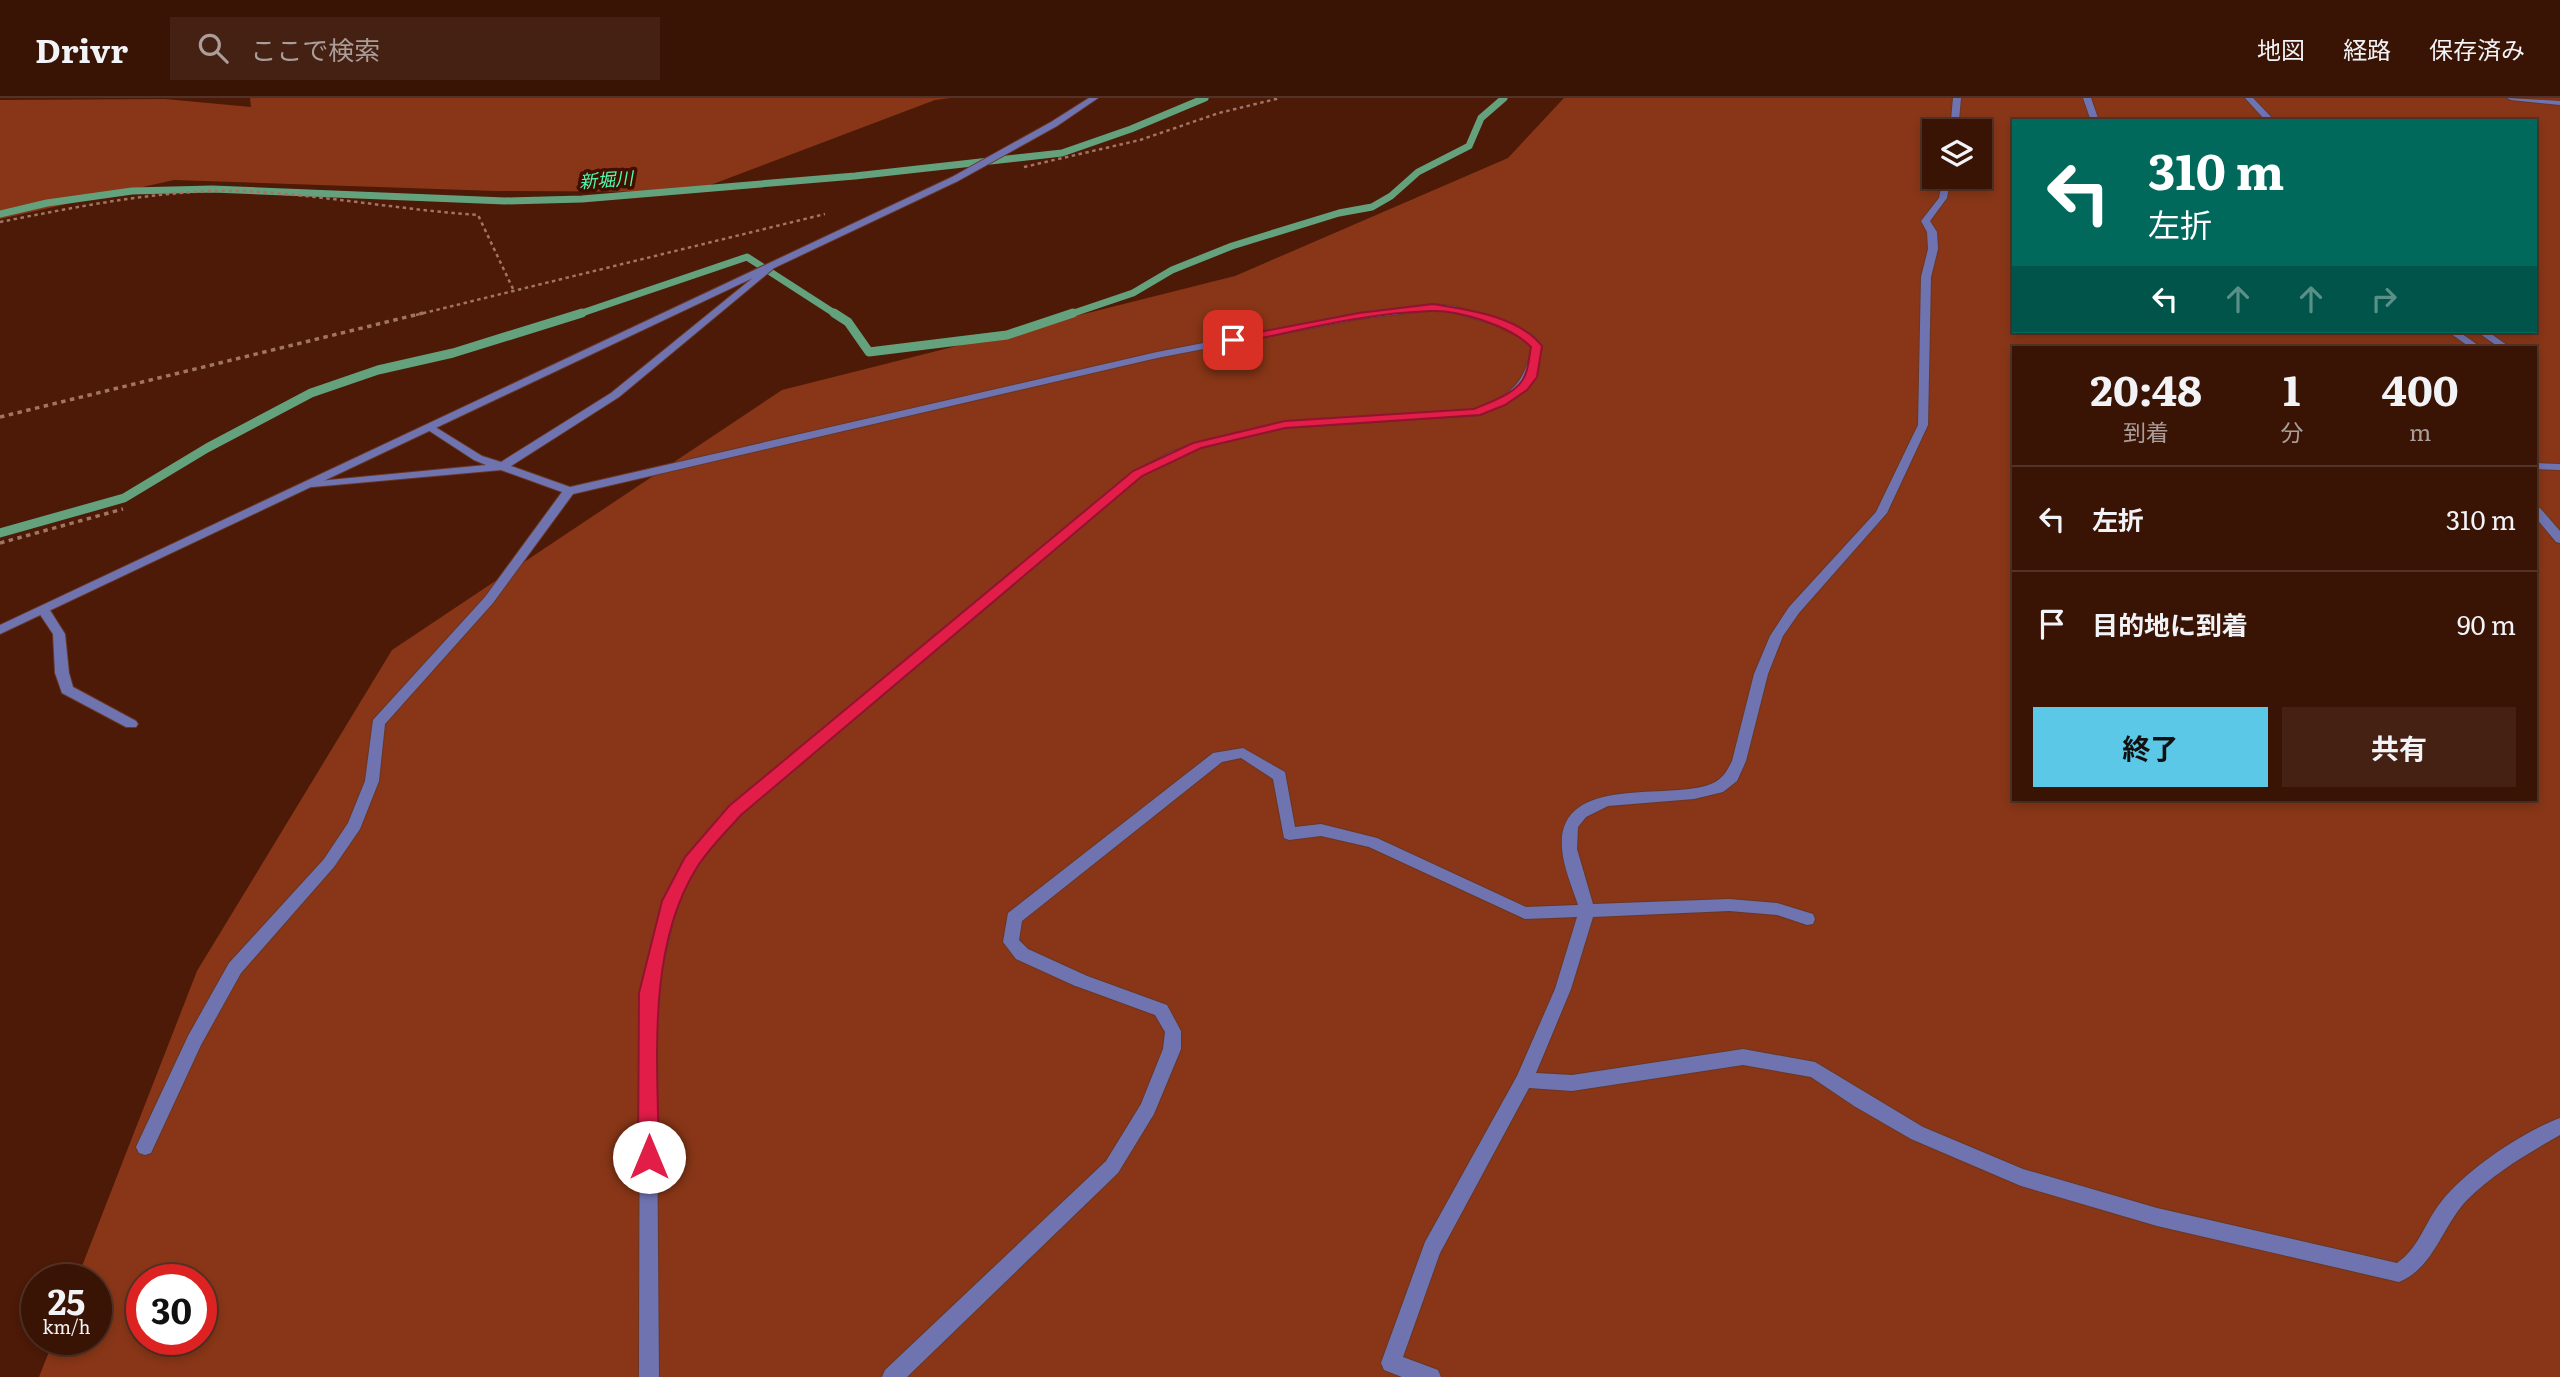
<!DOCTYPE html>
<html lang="ja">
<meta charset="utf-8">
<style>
:root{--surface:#391405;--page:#442113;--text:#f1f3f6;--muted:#ab9e9a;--line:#533327;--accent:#5bc8e7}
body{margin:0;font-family:Literata,"Noto Sans JP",serif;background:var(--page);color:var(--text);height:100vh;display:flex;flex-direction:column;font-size:26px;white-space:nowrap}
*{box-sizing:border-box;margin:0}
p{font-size:23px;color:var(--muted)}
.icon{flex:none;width:38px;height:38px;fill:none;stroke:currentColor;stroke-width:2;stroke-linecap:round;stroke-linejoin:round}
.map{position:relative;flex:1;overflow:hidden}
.side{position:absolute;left:2012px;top:248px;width:525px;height:455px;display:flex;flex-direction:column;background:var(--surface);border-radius:0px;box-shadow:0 4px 10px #0003,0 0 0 2px var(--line)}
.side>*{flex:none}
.hud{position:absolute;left:2012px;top:21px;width:525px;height:214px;border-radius:0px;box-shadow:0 4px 10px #0003,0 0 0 2px var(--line);background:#00695c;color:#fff;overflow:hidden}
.controls{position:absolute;left:1922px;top:21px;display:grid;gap:14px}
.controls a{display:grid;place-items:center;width:70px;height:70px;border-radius:0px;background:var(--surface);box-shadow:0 4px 10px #0003,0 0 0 2px var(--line);font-size:35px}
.speed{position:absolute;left:21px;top:1166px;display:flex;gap:14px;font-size:35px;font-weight:700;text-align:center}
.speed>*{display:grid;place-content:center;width:91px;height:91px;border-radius:50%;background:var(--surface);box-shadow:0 4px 10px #0003,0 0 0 2px var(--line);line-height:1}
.speed small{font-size:18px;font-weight:400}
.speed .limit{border:10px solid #d22;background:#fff;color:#111}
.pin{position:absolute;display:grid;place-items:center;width:60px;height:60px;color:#fff;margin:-30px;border-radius:14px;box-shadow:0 4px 10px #0006}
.me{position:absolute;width:77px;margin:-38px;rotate:0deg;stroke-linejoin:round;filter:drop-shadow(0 0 5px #0008)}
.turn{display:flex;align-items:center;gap:24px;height:147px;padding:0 21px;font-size:32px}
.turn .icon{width:91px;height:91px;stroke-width:2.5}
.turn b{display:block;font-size:49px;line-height:60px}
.lanes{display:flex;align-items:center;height:66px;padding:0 21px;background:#0003;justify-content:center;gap:35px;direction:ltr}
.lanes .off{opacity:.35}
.eta{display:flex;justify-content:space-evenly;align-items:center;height:119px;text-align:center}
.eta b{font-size:42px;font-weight:700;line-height:49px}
.action{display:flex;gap:14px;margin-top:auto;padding:14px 21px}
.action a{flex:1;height:80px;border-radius:0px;background:var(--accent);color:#111;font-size:28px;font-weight:700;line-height:80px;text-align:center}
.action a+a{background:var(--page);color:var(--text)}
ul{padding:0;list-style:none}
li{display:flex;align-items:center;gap:21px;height:105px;padding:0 21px;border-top:2px solid var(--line)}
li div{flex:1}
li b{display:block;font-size:26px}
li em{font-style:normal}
header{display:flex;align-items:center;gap:42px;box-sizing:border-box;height:98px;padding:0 35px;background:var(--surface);border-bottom:2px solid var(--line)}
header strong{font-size:33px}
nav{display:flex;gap:38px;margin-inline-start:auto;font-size:24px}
.search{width:490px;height:63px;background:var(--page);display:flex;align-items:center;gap:18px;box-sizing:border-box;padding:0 24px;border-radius:0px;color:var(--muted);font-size:26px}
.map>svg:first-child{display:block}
.green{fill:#883617;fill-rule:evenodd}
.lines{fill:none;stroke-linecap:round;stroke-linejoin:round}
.stream-far1{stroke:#64a27e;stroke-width:7}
.stream{stroke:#64a27e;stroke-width:9}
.service-casing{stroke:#683725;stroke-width:2}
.minor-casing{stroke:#683725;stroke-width:2}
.tertiary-casing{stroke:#683725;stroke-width:2}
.path-far1{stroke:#a27464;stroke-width:2.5;stroke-dasharray:3.5 3.5;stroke-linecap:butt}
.path{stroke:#a27464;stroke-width:3.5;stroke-dasharray:4.5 4.5;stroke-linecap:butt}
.service{fill:#6f74b1;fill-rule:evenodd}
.minor{fill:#6f74b1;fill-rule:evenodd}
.tertiary{fill:#6f74b1;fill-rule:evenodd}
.route{fill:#e11d48;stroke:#92132f;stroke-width:2}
.labels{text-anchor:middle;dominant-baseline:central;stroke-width:7;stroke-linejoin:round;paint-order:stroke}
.far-water-label{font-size:18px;font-style:italic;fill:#4dfcaf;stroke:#400f00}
</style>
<header>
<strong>Drivr</strong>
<div class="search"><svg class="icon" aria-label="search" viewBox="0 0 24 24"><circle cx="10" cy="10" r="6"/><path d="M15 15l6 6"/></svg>ここで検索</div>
<nav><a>地図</a><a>経路</a><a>保存済み</a></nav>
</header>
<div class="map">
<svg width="2560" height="1279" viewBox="0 0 2560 1279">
<rect width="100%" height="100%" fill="#4c1a07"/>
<path class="green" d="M250,0H950L935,2L692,94L495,93L174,82L0,121V2L165,1L251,9Z
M1564,0H2560V1279H39L54,1241H96V1181H77L197,873L392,552L782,292L1235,178L1508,60ZM2014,23H2536V233H2014ZM1934,33H1979V79H1934ZM2014,250H2536V702H2014ZM142,1181H201V1241H142Z"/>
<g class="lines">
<path class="stream-far1" d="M0,116L47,105L132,93L212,91L505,103L582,101L855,78L1062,55L1131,31L1205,0
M576,217L747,159L837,217
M1068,217L1133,195L1172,172L1232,148L1339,115L1372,109L1391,98L1418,74L1469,48L1481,20L1504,0"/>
<path class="stream" d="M834,215L848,224L869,254L1007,237L1073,215
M0,435L124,400L207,350L311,295L378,272L453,255L582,215"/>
<g class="service-casing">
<path id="service" d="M1953,0H1961L1958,33H1950Z
M2083,0H2091L2099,23H2091Z
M2245,0H2253L2275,23H2266Z
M2507,0L2560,3V7L2511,2Z
M1943,79H1951L1947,100L1930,123L1937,134L1938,151L1931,179L1928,327L1887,415L1799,515L1783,538L1768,576L1746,663L1737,683L1723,694L1694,701L1608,708L1586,719L1578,729L1577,751L1593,806L1729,801L1777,805L1813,816L1815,821L1813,826L1807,827L1777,817L1729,813L1593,819L1571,891L1536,975L1572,977L1743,951L1815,964L1923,1029L2023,1071L2157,1110L2397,1165C2419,1150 2425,1124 2441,1104C2466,1072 2522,1034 2560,1020V1037C2527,1056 2494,1075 2467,1102C2442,1128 2434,1170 2399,1184L2157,1128L2021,1088L1911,1041L1854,1008L1811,979L1743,967L1572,993L1529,990L1440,1155L1403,1259L1438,1272L1441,1279H1402L1384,1272L1381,1265L1425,1144L1517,978L1555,891L1577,819L1525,821L1369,749L1321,738L1289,742L1284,740L1273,681L1241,660L1222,664L1022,823L1019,842L1028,851L1085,877L1087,882L1085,887L1079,889L1073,887L1016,861L1003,844L1008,815L1213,655L1243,650L1285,674L1295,729L1321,726L1377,740L1526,809L1578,807C1572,789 1563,768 1562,750C1557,675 1668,703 1711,686C1722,682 1727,673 1732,663L1754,576L1770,538L1789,509L1876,414L1918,327L1921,179L1928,151L1927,134L1921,123L1939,100Z
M2447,233H2458L2482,250H2471Z
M2476,233H2487L2511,250H2500Z
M2536,365L2560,366V372L2536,371Z
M2536,409L2540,410L2560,433V445L2556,444L2536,420Z"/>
</g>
<g class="minor-casing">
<path id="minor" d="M770,166L773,167V171L619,299L511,368L570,389L1157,254L1359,215L1433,206L1453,208L1503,223L1531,236L1542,248C1533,292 1520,300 1480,317L1285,330L1201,350L1179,358L1141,378L740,716L696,768L678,803L656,895L659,1279H639L640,895L662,803L686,760L730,708L1133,374L1171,354L1193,346L1285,324L1474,312C1511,296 1523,289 1532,249L1523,240L1495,227L1452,214L1433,212L1359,221L1157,260L573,396L493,505L385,626L379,683L360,731L334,769L241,875L201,947L151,1055L145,1057L139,1055L136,1049L188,938L229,865L324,761L348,725L365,683L373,622L485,499L562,394L501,372L312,389L308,388V384L486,367L474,362L428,332L427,330L432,327L482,358L501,364L611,295Z
M43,508L48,509L65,536L69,575L73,589L136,623L138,626L136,629H126L62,595L55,575L53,536L37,512Z
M1079,875L1167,907L1181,933V951L1154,1016L1118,1075L907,1279H882L885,1272L1106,1063L1141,1006L1163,951L1165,934L1155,917L1073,887L1071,882L1073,877Z"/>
</g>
<g class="tertiary-casing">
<path id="tertiary" d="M1089,0H1098L1057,28L958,83L0,536V527L952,79L1051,24Z"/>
</g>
<path class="path-far1" d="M1024,69L1140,42L1219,15L1280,0
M0,124C81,108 177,88 260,94C333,99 405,112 478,117L514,193
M416,217L825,116"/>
<path class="path" d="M0,319L423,215
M0,445L123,411"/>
<use href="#service" class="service"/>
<use href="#minor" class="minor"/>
<use href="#tertiary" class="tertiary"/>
</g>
<path class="route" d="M1433,206C1469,212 1518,218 1542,248L1537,279L1527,292L1505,307L1480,317L1285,330L1201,350L1142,378L741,717C726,734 708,751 696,771C646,852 658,967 659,1059L656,1066L649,1069L641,1066L638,1059L639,895L662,803L685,759L729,708L1133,373L1193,345L1285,323L1474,311C1490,304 1519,295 1525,277C1529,269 1529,258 1531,249C1511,228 1459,212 1431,213C1365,215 1298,233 1233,246L1227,242L1233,239L1359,215Z"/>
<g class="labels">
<g class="far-water-label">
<text transform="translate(606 81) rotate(-4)">新堀川</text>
</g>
</g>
</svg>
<div class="controls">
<a><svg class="icon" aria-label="layers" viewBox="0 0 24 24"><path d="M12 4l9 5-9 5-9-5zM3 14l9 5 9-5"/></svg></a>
</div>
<div class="speed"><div>25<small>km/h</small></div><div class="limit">30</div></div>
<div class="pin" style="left:1233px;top:242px;background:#d93025"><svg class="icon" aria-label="arrive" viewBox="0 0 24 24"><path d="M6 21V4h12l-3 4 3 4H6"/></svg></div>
<svg class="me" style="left:649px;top:1059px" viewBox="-20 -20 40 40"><circle r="19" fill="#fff"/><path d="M0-13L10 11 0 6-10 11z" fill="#e11d48"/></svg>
<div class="hud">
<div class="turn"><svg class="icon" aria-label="left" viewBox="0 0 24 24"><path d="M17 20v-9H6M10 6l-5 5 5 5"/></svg><div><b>310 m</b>左折</div></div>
<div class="lanes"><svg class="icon" aria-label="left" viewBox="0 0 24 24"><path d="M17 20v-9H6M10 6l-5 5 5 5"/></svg><svg class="icon off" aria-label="ahead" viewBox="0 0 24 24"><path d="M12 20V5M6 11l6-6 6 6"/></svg><svg class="icon off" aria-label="ahead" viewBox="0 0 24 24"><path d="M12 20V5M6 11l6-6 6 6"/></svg><svg class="icon off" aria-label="right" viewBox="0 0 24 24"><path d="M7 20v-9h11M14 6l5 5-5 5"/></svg></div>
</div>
<section class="side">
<div class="eta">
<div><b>20:48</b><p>到着</p></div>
<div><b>1</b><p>分</p></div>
<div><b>400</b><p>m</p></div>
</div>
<ul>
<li><svg class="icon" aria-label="left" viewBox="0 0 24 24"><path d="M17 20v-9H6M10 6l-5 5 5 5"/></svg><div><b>左折</b></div><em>310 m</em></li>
<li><svg class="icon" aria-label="arrive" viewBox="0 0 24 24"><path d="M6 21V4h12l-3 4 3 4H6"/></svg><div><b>目的地に到着</b></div><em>90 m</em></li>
</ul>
<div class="action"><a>終了</a><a>共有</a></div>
</section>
</div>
